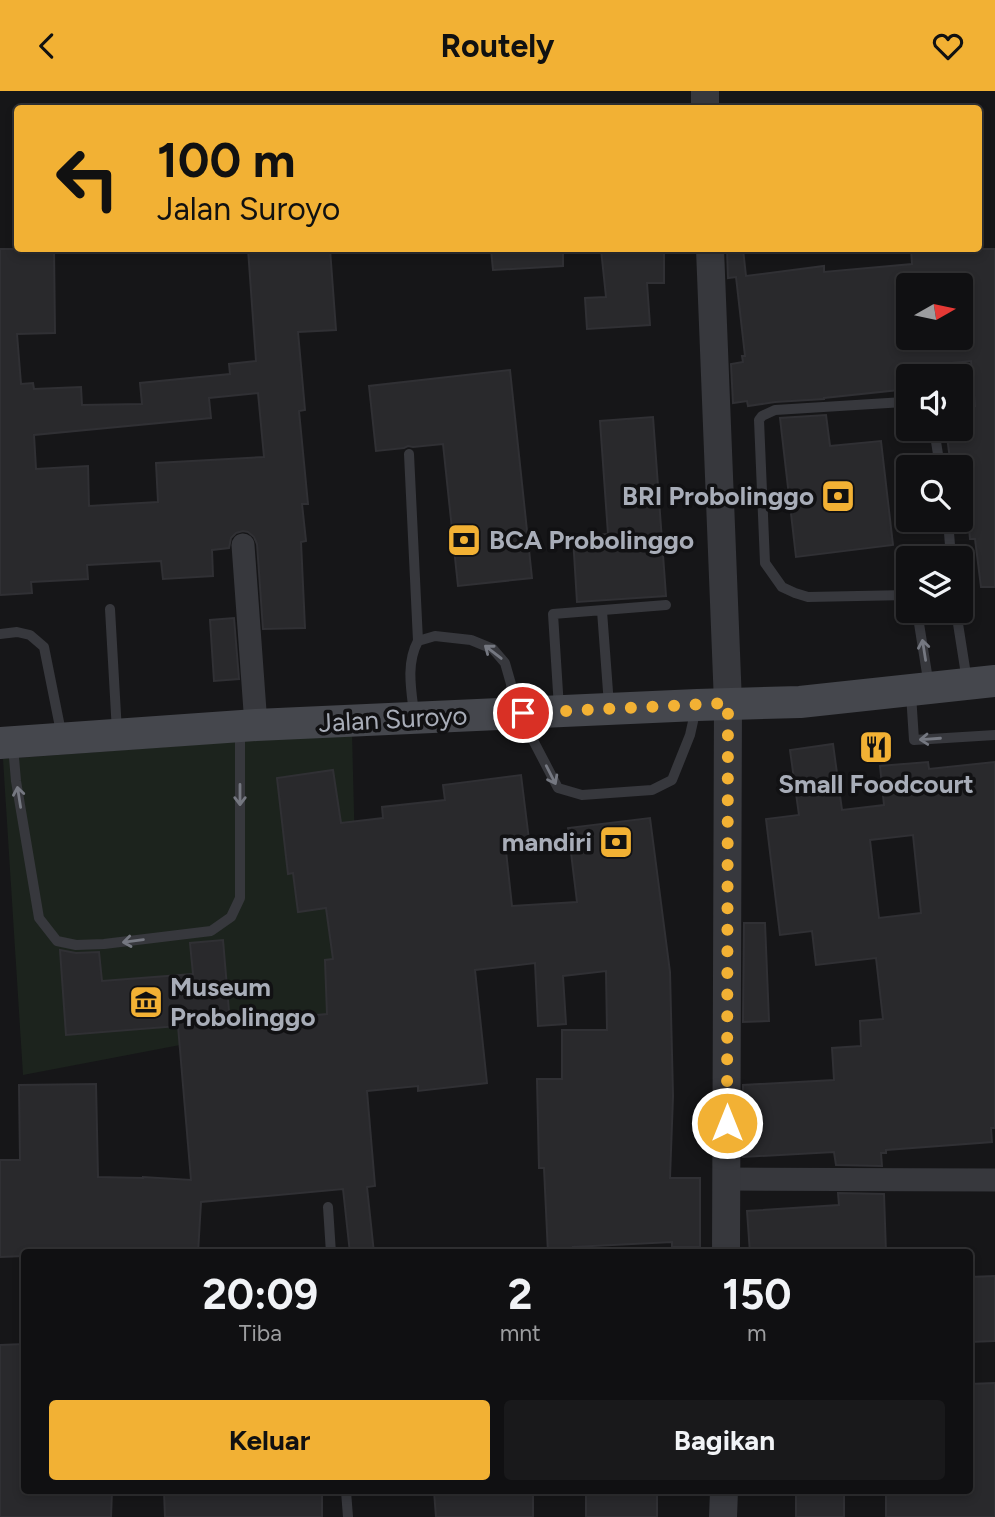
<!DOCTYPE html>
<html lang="id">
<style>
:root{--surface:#101012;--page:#19191b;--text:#f1f3f6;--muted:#9c9d9f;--line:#303032;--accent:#f2b134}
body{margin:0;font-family:Figtree,sans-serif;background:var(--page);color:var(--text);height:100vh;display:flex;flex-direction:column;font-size:26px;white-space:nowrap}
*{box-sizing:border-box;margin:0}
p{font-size:23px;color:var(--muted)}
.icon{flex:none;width:38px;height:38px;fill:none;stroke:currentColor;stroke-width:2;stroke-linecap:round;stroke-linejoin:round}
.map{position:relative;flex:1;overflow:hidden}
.sheet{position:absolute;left:21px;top:1158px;width:952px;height:245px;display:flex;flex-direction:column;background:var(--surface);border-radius:7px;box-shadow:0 4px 10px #0003,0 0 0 2px var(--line)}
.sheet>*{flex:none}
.hud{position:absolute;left:14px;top:14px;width:968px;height:147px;border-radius:7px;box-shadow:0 4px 10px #0003,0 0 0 2px var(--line);background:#f2b134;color:#111;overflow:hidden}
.needle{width:46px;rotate:81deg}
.fabs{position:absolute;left:896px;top:182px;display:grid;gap:14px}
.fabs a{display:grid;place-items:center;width:77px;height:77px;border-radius:7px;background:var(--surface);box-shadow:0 4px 10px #0003,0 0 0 2px var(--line);font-size:35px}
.pin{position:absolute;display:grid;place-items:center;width:60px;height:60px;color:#fff;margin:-30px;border:4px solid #fff;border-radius:50%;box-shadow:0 2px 7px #0007}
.me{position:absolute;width:77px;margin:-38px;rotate:0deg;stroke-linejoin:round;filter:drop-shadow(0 0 5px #0008)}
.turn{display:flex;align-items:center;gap:24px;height:147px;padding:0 28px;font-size:32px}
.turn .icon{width:91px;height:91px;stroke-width:2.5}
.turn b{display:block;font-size:49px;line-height:60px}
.eta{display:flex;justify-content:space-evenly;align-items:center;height:119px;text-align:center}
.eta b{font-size:42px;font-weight:700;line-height:49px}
.action{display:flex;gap:14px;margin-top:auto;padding:14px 28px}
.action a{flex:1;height:80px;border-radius:7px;background:var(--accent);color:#111;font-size:28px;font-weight:700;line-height:80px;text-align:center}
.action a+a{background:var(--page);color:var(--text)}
header{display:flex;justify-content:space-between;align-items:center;height:91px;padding:0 28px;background:var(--accent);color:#111;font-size:32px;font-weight:700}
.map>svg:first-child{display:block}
.green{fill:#1c231d}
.building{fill:#29292c;stroke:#303034;stroke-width:2;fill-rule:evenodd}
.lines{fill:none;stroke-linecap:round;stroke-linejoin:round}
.service{stroke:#37383d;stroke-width:10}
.minor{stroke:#37383d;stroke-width:23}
.tertiary{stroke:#37383d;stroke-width:28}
.secondary{stroke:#45474d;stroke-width:32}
.oneway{stroke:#757881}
.route{stroke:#f2b134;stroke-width:12;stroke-dasharray:0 21.6}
.labels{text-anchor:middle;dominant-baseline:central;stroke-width:7;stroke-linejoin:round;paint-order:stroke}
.poi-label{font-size:26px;font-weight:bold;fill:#a8adb8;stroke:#111113;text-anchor:end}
.street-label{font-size:26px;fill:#a8adb8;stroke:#111113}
</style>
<header><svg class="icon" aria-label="back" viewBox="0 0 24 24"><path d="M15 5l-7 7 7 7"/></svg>Routely<svg class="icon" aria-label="heart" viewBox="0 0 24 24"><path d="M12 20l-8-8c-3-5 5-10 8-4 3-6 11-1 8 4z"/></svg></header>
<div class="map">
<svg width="995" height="1426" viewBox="0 0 995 1426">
<rect width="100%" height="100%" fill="#161618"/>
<path class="green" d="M352,642L359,920L23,984L3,668Z"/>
<path class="building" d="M0,158H54L55,242L17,243L21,293L33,292L34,298L81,296L82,314L142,313L140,292L230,283L229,273L256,270L248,158H330L336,239L298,241L305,319L299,320L308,413H302L306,450L301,451L305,537L263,538L257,453L254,446L248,441L243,440L236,442L231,447L229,457L212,459L213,485L163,488L161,470L87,474L88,488L31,491L32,502L0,504ZM258,302L264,366L156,372L158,411L89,415L88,375L36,378L34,344L211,327L209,307Z
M491,158H563V175L493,179Z
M601,158H664V192H647L650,234L587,238L585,207L606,206Z
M727,158H743L746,185L824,175V181L912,173L911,158H995V496H981L975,448H970L964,379L961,380V376H951L946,338H961V316L975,315L971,270L910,276L911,285H908V298L824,307V308L775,311L748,315L747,310L733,312L731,273L743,271L742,265H745L736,186L728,187ZM908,194H961V247H908Z
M510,279L532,487L458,495L443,353L413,356L408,355L404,357L376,360L369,295Z
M826,324L830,355L881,350L893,454L796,466L780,327Z
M653,326L666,505L577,511L573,446L608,443L600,330Z
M234,527L239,588L214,590L210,529Z
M833,653L842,719L884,714L880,675L928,671L929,678L995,671V1037H991L992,1051L886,1059V1062H881L882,1075L836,1074L834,1061L743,1066V994L834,989L832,957L861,955L860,930L883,928L876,867L816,874L812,840L780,844L766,728L799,724L790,659ZM913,744L921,822L879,827L870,749Z
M333,679L341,732L383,727L382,716L445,709L443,694L521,684L530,757L506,760L512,815L577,811L568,737L650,727L670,881L673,1005L670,1087H700V1156H672V1151L573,1156V1162H548L544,1077H539L537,988H562V939H607L606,880L563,885L566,933L538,935L535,872L475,879L487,992L418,1000V995L367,1000L375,1095L367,1096L374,1162H350L343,1098L201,1111L198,1162H24V1165L0,1166V1069H20L19,994L96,993L98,1086L143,1087V1086L191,1089L178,935L66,944L60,859L76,862L99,861L102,890L193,883L190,852L223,849L230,932L327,923L325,869L333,868L326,817L298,821L293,782L288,783L277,687Z
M744,832H765L769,930L743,931Z
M838,1102L884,1103L886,1162H750L747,1120L839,1114Z
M995,1185V1250L970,1251V1186Z
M24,1253V1400H112L111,1426H0V1254Z
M995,1292V1426H886V1400H970V1293Z
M164,1400H322V1426H165Z
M434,1400H533V1426H436Z
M586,1400H657V1426H586Z
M796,1400H844V1426H796Z"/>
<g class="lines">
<path class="service" d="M908,313L904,311L775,319L762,325L759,329L765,472L782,496L795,502L808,506L908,504
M934,338L940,376
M409,363L418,550
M948,429L951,467
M110,518L117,641
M602,520L609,614
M917,520L929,595
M956,520L967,590
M0,543L17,541L30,544L44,556L62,646
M911,603L914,649L995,644
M559,617L553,523L666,514
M414,622C411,598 406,572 418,550L435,545L471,549L493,558L505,572L511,593L514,619
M524,624L534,651L558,697L582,704L652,699L672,689L690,644L696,617
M13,655L16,690L39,827L57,850L76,854L104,853L211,840L231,826L240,807V638
M328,1116L331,1162
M346,1400L348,1426"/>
<path class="minor" d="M243,454L256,634
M727,1088L995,1089"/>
<path class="tertiary" d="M705,0V18
M710,158L728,612L726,1162
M723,1426L724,1400"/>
<path class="secondary" d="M0,652L256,634L697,614L800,611L995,590"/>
</g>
<defs><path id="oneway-shaft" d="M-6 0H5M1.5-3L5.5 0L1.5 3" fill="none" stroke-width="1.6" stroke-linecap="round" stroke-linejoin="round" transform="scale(1.75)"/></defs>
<g class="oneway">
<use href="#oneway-shaft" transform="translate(924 559) rotate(-99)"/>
<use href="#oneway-shaft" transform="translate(493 561) rotate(-142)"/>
<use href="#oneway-shaft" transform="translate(930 648) rotate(176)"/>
<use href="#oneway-shaft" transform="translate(551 684) rotate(63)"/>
<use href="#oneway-shaft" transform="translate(240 704) rotate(90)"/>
<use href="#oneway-shaft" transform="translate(19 706) rotate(-99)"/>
<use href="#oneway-shaft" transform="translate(133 850) rotate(173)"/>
</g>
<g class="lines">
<path class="route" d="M523,622L728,612L727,1032"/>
</g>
<defs>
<g id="bank-square" transform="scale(1.75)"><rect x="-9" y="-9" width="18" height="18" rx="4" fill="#f2b134" stroke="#111113"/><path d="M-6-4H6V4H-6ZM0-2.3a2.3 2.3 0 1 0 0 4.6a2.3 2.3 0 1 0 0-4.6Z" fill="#111"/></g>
<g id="restaurant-square" transform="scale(1.75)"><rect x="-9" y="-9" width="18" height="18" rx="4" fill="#f2b134" stroke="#111113"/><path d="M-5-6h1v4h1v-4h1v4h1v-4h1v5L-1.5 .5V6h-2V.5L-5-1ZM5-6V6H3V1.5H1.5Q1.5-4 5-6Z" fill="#111"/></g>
<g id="museum-square" transform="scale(1.75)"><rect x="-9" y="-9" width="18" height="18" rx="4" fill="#f2b134" stroke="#111113"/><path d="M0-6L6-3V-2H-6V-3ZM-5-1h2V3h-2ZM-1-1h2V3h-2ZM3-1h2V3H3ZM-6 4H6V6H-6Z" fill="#111"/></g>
</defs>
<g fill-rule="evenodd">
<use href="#bank-square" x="838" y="405"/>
<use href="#bank-square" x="464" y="449"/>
<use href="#restaurant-square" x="876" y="656"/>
<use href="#bank-square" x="616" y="751"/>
<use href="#museum-square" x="146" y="911"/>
</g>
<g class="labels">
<g class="poi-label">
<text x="814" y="405">BRI Probolinggo</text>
<text x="489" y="449" text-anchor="start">BCA Probolinggo</text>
<text x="876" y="693" text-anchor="middle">Small Foodcourt</text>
<text x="592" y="751">mandiri</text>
<text x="170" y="896" text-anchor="start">Museum<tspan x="170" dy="30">Probolinggo</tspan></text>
</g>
<g class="street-label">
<text transform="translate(393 628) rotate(-3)">Jalan Suroyo</text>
</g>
</g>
</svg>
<div class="fabs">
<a><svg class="needle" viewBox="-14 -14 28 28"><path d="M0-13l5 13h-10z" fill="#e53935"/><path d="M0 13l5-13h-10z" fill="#9c9d9f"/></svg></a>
<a><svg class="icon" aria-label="sound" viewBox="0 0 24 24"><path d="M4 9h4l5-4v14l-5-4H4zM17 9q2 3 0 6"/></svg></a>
<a><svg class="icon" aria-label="search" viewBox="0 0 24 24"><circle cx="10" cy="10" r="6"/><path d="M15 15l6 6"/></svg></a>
<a><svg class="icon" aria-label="layers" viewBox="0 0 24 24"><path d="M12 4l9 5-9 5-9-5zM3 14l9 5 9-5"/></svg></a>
</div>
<div class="pin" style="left:523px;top:622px;background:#d93025"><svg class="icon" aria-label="arrive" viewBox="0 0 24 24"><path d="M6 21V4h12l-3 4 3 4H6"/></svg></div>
<svg class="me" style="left:727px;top:1032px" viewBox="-20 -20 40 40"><circle r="17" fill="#f2b134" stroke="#fff" stroke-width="3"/><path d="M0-11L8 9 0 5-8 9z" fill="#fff"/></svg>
<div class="hud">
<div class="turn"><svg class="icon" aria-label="left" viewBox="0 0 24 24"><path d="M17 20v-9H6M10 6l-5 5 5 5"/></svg><div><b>100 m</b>Jalan Suroyo</div></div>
</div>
<section class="sheet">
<div class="eta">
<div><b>20:09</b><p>Tiba</p></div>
<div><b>2</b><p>mnt</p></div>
<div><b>150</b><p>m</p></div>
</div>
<div class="action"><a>Keluar</a><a>Bagikan</a></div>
</section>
</div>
